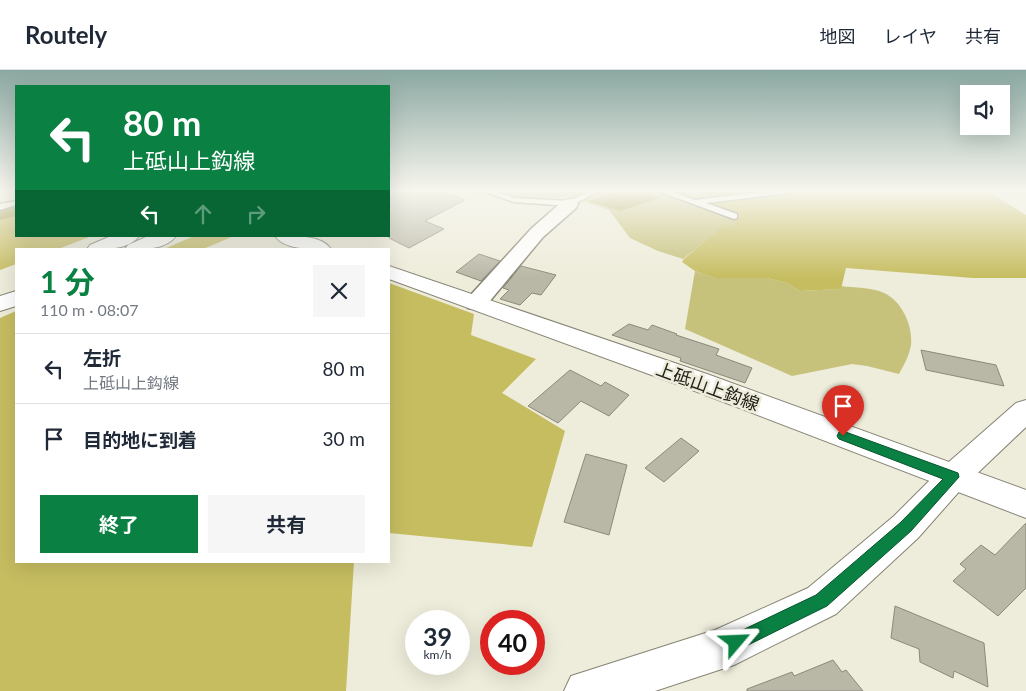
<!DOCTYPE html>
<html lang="ja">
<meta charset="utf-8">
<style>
:root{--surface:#fff;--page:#f6f6f7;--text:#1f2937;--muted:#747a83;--line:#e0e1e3;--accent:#0b8043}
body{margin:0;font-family:Lato,"Noto Sans JP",sans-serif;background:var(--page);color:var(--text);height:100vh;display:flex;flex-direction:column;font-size:19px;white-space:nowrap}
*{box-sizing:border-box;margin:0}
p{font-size:16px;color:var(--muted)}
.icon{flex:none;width:28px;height:28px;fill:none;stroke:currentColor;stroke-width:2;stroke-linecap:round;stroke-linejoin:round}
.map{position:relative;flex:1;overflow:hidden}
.panel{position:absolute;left:15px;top:178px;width:375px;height:315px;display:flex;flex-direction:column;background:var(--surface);border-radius:0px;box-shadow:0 5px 20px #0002}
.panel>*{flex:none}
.guide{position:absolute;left:15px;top:15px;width:375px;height:152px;border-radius:0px;box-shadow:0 5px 20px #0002;background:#0b8043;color:#fff;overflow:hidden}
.buttons{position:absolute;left:960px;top:15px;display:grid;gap:10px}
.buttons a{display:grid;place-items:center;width:50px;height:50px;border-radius:0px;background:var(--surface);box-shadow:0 5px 20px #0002;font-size:25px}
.speed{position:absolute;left:405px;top:540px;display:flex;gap:10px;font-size:25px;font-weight:700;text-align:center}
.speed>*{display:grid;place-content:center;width:65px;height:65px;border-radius:50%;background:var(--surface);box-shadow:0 5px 20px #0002;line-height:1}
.speed small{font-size:12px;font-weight:400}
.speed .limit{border:8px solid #d22;background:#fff;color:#111}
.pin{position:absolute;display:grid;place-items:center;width:42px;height:42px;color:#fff;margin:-51px -21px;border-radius:50% 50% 50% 0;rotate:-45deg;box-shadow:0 0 5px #0007}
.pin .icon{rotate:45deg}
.me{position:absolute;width:55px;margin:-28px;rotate:64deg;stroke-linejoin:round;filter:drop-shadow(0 0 4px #0008)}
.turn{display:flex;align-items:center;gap:18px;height:105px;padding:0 25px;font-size:22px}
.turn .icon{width:65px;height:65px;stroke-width:2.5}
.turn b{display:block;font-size:35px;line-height:42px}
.lanes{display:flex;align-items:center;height:48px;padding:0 25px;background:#0003;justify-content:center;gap:25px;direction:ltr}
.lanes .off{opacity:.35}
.round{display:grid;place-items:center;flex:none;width:52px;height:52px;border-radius:0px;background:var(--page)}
.headline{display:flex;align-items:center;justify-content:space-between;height:85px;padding:0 25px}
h1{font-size:30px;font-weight:700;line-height:38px;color:var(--accent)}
.cta{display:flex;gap:10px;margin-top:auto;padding:10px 25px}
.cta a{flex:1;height:58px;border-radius:0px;background:var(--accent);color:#fff;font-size:20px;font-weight:700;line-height:58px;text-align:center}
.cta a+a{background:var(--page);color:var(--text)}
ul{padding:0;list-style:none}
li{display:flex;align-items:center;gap:15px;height:70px;padding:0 25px;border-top:1px solid var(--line)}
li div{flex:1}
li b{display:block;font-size:19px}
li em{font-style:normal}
header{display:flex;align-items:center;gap:30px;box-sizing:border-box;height:70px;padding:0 25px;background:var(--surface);border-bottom:1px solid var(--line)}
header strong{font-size:24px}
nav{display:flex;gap:28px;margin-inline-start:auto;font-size:18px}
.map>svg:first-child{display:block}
.green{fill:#c6c17b}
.forest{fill:#c6bd61}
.water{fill:#9e9537}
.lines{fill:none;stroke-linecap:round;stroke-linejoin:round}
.river{fill:#9e9537;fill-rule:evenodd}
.building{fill:#b9b8a7;stroke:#8b8a7a}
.lane-casing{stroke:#858474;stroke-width:3}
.street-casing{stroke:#858474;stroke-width:3}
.secondary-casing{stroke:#858474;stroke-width:2}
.primary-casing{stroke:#858474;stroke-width:2}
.highway-casing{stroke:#858474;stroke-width:2}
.lane{fill:#fff;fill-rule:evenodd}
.street{fill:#fff;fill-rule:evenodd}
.secondary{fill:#fff;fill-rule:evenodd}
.primary{fill:#fff;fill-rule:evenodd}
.highway{fill:#fff;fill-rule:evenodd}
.route{fill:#0b8043;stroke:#07532c}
.labels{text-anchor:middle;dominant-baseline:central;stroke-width:5;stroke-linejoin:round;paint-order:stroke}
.street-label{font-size:18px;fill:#1f1f18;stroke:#eeecda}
</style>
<header>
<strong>Routely</strong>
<nav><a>地図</a><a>レイヤ</a><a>共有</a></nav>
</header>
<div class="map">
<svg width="1026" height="621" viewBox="0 0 1026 621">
<rect width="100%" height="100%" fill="#eeecda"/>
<path class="green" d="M493,121H803L706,132L743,146L732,155L723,157L683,189L658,181L630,168L609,140L570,127L528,129L503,125Z
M695,201L715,208H767L787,213L800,221L841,219V216C854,218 872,217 884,223C902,231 913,256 911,275C909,286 904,295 899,304L867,296L852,294L792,306L685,259Z"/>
<path class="forest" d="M722,121H772L702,129L696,126Z
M803,121H987L1026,145V208H973L846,198L841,219L800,221L787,213L767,208H715L695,201L682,192L684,189L723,156L732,155L742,146L705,132Z
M16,141V166H92L58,179H16V194L0,200V145Z
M194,166H234L203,179H164Z
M389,213L474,244L471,265L536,289L502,323L565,361L532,477L389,463Z
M16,241V491H354L346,621H0V248Z"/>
<path class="water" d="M617,121H648L659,128L621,141L588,131Z"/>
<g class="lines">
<path class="river" d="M16,130V146L0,150V134Z"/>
</g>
<path class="building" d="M389,121H442L465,130L425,151L444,159L409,178L389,168Z
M479,184L500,191L481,211L456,202Z
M521,196L556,205L541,225L532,223L520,235L500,229L509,220L503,218Z
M629,254L648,260L652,255L677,264L676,265L719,279L716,285L752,298L745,313L680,291L681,288L612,265Z
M921,280L996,295L1004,316L926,300Z
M570,300L601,316L605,312L629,325L609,346L581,331L558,353L528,336Z
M681,368L699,381L664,412L645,398Z
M586,384L627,395L609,465L564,452Z
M1026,453V518L998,546L953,511L966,499L960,494L981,475L995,485Z
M895,536L984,573L988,617L954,601L953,608L920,592L919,579L891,568Z
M833,590L842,602L846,600L863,621H747V619L792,602L794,606Z"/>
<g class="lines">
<g class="lane-casing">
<path id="lane" d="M482,121H494L515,128L569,131L590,121H600L570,136L514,132Z
M658,121H670L695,130L767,121H792L788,123L706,133L737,144V148L734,149Z
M16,131V135L0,140V134Z"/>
</g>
<g class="street-casing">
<path id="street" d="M570,129L576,130L578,134L576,138L543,167L484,238L476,239L468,238L465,233L468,228L531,159L564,130Z"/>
</g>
<g class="secondary-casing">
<path id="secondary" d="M1026,330V357L964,416L918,468L836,544L734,595L655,621H564L571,606L715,560L808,518L894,446L942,398L1016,333Z"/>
</g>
<g class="primary-casing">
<path id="primary" d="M275,166C291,166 321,164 331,179C315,179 285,181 275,166Z
M389,196L707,304L1026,420V448L687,318L389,209Z"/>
</g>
<g class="highway-casing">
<path id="highway" d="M111,166H139C128,181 103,179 87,179L90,175Z
M148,166H176C165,181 141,179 125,179L128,175Z
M16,221V236L0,241V226Z"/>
</g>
<use href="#lane" class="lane"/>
<use href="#street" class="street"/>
<use href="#secondary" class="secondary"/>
<use href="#primary" class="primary"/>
<use href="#highway" class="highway"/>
</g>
<linearGradient id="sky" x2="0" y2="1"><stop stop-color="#8aa8a1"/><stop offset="0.58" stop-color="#f7f6ee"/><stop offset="1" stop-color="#f7f6ee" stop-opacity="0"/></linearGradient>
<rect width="1026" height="208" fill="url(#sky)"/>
<path class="route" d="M843,361L958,403L959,407L911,461L827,536L742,578L736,580L730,578L728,572L730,566L816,525L901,452L943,409L839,369L837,366L839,362Z"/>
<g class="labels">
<g class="street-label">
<text transform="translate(708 316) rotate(20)">上砥山上鈎線</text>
</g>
</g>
</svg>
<div class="buttons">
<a><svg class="icon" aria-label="sound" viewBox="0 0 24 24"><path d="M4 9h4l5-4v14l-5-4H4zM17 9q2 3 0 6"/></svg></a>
</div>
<div class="speed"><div>39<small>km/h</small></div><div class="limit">40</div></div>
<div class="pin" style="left:843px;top:366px;background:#d93025"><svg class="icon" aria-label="arrive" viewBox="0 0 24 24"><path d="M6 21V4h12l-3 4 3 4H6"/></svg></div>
<svg class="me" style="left:736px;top:572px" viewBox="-20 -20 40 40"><path d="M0-17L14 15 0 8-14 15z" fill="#0b8043" stroke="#fff" stroke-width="4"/></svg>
<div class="guide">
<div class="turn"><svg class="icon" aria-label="left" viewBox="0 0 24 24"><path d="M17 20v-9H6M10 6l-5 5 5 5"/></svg><div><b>80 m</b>上砥山上鈎線</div></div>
<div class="lanes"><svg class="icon" aria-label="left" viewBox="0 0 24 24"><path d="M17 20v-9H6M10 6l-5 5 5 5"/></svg><svg class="icon off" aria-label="ahead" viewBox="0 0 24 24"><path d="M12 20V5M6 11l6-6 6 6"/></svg><svg class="icon off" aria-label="right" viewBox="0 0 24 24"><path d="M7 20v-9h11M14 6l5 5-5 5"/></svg></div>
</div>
<section class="panel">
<div class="headline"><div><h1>1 分</h1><p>110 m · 08:07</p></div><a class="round"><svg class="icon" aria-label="close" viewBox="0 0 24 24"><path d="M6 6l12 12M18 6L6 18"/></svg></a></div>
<ul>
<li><svg class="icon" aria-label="left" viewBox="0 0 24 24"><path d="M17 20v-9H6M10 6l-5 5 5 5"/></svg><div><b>左折</b><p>上砥山上鈎線</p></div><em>80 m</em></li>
<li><svg class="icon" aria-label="arrive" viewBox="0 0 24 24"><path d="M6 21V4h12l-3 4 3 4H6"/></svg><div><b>目的地に到着</b></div><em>30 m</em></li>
</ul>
<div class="cta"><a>終了</a><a>共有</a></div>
</section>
</div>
